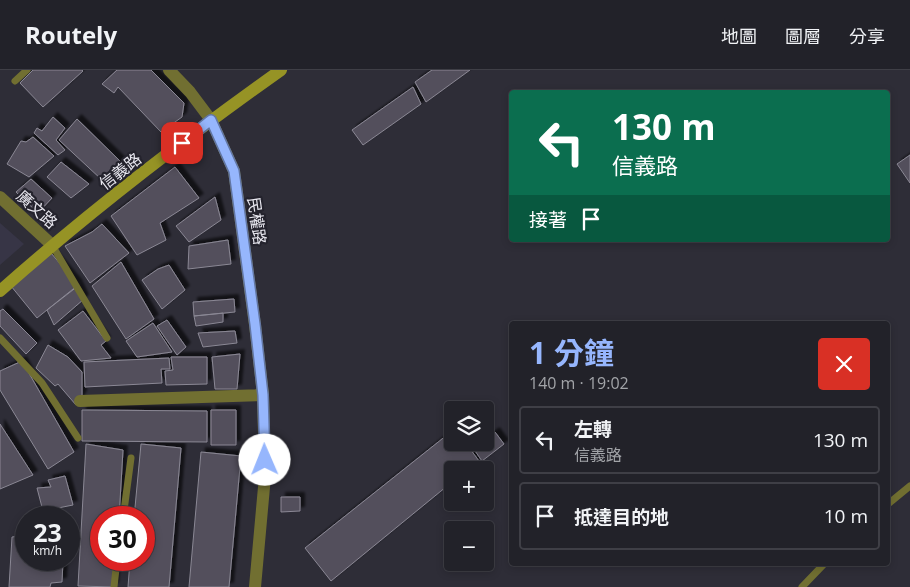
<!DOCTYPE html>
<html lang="zh-TW">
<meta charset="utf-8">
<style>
:root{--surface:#222229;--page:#2e2f35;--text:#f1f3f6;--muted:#a2a4a8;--line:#3f3f46;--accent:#96b6fd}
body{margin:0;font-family:"Open Sans","Noto Sans TC",sans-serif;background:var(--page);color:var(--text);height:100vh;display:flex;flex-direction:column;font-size:19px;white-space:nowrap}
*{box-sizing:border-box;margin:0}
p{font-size:16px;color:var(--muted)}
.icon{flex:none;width:28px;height:28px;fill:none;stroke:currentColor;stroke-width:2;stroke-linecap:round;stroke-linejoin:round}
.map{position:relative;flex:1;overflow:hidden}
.panel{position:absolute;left:509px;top:251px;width:381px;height:245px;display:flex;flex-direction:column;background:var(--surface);border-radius:5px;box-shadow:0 2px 8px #0003,0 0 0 1px var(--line)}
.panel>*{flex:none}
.guide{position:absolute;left:509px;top:20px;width:381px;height:152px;border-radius:5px;box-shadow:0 2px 8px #0003,0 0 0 1px var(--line);background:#0b6e4f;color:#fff;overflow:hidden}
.fabs{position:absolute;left:444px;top:331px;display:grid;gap:10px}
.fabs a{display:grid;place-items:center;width:50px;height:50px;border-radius:5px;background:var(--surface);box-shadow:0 2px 8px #0003,0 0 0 1px var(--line);font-size:25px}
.speed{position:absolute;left:15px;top:436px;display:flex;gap:10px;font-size:25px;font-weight:700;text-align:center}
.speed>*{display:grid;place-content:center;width:65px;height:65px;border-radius:50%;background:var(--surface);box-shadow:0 2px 8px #0003,0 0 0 1px var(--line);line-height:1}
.speed small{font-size:12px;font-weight:400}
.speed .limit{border:8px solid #d22;background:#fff;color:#111}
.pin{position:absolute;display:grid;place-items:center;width:42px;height:42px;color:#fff;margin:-21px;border-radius:10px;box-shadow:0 2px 8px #0006}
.me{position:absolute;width:55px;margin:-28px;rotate:359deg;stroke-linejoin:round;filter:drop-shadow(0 0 4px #0008)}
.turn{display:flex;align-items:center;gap:18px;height:105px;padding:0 20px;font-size:22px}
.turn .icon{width:65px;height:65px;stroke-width:2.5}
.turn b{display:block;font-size:35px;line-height:42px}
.then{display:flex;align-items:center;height:48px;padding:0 20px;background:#0003;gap:10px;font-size:19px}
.round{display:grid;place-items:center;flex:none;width:52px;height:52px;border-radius:5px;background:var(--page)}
.overview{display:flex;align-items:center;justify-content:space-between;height:85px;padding:0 20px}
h1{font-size:30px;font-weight:700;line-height:38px;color:var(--accent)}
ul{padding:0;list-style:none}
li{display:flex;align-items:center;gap:15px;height:68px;margin:0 10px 8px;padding:0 10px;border:2px solid var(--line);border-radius:5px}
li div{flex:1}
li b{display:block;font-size:19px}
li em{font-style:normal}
header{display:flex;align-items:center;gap:30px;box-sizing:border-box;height:70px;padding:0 25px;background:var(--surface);border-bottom:1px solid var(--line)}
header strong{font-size:24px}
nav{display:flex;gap:28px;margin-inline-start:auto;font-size:18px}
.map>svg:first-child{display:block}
.built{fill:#373546}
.building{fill:#524f5b;stroke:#8b8895;filter:url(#shadow)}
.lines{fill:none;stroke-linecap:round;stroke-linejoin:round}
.lane{stroke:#716f31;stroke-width:7}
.street{stroke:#716f31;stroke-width:12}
.secondary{stroke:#969325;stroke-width:12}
.route-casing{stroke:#6276a4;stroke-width:12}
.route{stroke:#96b6fd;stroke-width:9}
.labels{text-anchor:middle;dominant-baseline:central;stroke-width:4.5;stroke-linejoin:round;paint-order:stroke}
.street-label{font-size:16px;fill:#e9e8f0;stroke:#24232d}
</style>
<header>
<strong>Routely</strong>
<nav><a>地圖</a><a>圖層</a><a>分享</a></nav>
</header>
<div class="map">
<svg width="910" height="517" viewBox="0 0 910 517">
<defs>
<filter id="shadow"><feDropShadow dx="4.5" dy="-4.5" stdDeviation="1" flood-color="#0009"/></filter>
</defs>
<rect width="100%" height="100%" fill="#2e2d37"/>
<path class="built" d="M0,153L24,174L0,195Z"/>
<path class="building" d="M33,0H82L83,1L43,37L20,13Z
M117,0H151L184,33L182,47L161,62L118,17L114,23L102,14Z
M432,0H470L426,32L415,12Z
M413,17L421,34L363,75L352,60Z
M53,47L65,58L56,70L65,80L58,85L34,63L37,58L42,61Z
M77,49L122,93L102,110L59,70Z
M33,67L54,86L29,107L7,94L21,71L26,72Z
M910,85V113L897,94Z
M61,92L89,114L71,128L47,107Z
M175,97L199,128L160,153L166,170L137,185L111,146Z
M31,109L52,128L38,143L16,122Z
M215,127L221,150L189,172L176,156Z
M102,154L129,183L90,213L65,176L92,162Z
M228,170L231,194L188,199L189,176Z
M51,183L78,215L37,248L11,216Z
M121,192L154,249L126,269L92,216Z
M169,195L185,220L162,239L142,210L158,199Z
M78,216L84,229L54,255L47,240Z
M234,229L235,242L194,246L193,232Z
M3,239L37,273L26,284L0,256V241Z
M83,241L106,271L101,275L111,288L81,291L58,260Z
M223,243V252L196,256L194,246Z
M167,250L186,277L177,285L157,256Z
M153,253L172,282L137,287L126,271Z
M235,261L237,273L203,277L198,263Z
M48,275L68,287L82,302V325L76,335L58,314L55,316L36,298Z
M240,284L237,319H215L212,287Z
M171,287H207V314L166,315L165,301L173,300Z
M169,288L170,299H161L162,313L85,317L84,292Z
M22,291L74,382L48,399L0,320V301Z
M82,340L207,341V372L82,371Z
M211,340H236V375H211Z
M0,354L33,405L0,419Z
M452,361V372H465L479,391L467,400H452V412L331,511L305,478Z
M495,362L504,374L482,391L473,378L480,372H485V369Z
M86,374L123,380L119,448H101V490H116L114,517L78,516Z
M141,374L181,378L169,517H128L130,490H144V448H134Z
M201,382L241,386L229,517H189Z
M65,406L73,435L43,441L37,418L51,417L48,410Z
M281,427H300V441L281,442Z
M26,465V490H63L62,512L51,513L50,517H9L12,467Z"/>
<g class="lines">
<path class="lane" d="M15,11L27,0
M52,175L107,268
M0,268L42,313L78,368
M888,434L910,416
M123,448L131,388
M114,517L117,490
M802,517L824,494"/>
<path class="street" d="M169,0L190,22L211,50L234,101L255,255L263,325L265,406L255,517
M0,127L52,175
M80,331L263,325"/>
<path class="secondary" d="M0,221C89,142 184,69 281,0"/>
</g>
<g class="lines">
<g class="route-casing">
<path id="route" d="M182,73L211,50L234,101L255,254L263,325L265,390"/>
</g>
<use href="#route" class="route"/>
</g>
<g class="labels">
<g class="street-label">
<text transform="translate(120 101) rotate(-38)">信義路</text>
<text transform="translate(37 139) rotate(42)">廣文路</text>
<text transform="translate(257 151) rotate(82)">民權路</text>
</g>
</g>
</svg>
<div class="fabs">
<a><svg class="icon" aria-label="layers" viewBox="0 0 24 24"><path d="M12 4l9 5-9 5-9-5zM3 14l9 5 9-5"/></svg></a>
<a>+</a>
<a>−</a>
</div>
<div class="speed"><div>23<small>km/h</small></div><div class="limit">30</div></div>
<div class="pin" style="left:182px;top:73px;background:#d93025"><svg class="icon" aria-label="arrive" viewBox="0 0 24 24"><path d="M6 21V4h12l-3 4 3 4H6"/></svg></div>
<svg class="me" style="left:265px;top:390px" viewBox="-20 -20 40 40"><circle r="19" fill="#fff"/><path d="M0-13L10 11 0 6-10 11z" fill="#96b6fd"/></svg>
<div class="guide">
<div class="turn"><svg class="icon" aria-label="left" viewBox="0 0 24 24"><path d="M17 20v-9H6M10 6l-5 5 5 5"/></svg><div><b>130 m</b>信義路</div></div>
<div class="then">接著<svg class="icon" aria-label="arrive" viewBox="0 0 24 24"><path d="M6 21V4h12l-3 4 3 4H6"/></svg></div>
</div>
<section class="panel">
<div class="overview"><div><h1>1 分鐘</h1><p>140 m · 19:02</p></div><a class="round" style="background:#d93025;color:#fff"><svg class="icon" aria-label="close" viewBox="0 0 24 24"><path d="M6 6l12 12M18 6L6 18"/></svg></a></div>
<ul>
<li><svg class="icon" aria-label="left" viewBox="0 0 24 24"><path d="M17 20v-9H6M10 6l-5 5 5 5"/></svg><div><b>左轉</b><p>信義路</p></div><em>130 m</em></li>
<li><svg class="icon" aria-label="arrive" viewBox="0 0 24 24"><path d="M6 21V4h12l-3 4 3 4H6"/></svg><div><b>抵達目的地</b></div><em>10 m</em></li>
</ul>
</section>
</div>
